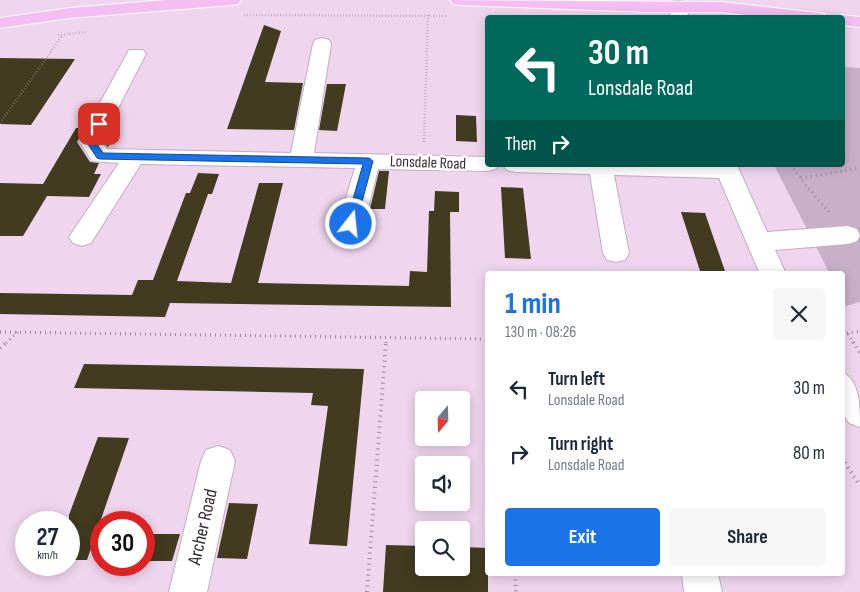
<!DOCTYPE html>
<meta charset="utf-8">
<style>
:root{--surface:#fff;--page:#f6f6f7;--text:#1f2937;--muted:#747a83;--accent:#1a73e8}
body{margin:0;font-family:"Sofia Sans Condensed",sans-serif;background:var(--page);color:var(--text);height:100vh;display:flex;flex-direction:column;font-size:19px;white-space:nowrap}
*{box-sizing:border-box;margin:0}
p{font-size:16px;color:var(--muted)}
.icon{flex:none;width:28px;height:28px;fill:none;stroke:currentColor;stroke-width:2;stroke-linecap:round;stroke-linejoin:round}
.map{position:relative;flex:1;overflow:hidden}
.sheet{position:absolute;left:485px;top:271px;width:360px;height:305px;display:flex;flex-direction:column;background:var(--surface);border-radius:5px;box-shadow:0 2px 12px #0003}
.sheet>*{flex:none}
.top-card{position:absolute;left:485px;top:15px;width:360px;height:152px;border-radius:5px;box-shadow:0 2px 12px #0003;background:#00695c;color:#fff;overflow:hidden}
.needle{width:32px;rotate:199deg}
.controls{position:absolute;left:415px;top:391px;display:grid;gap:10px}
.controls a{display:grid;place-items:center;width:55px;height:55px;border-radius:5px;background:var(--surface);box-shadow:0 2px 12px #0003;font-size:25px}
.speed{position:absolute;left:15px;top:511px;display:flex;gap:10px;font-size:25px;font-weight:700;text-align:center}
.speed>*{display:grid;place-content:center;width:65px;height:65px;border-radius:50%;background:var(--surface);box-shadow:0 2px 12px #0003;line-height:1}
.speed small{font-size:12px;font-weight:400}
.speed .limit{border:8px solid #d22;background:#fff;color:#111}
.pin{position:absolute;display:grid;place-items:center;width:42px;height:42px;color:#fff;margin:-21px;border-radius:10px;box-shadow:0 2px 8px #0006}
.me{position:absolute;width:55px;margin:-28px;rotate:16deg;stroke-linejoin:round;filter:drop-shadow(0 0 4px #0008)}
.turn{display:flex;align-items:center;gap:18px;height:105px;padding:0 20px;font-size:22px}
.turn .icon{width:65px;height:65px;stroke-width:2.5}
.turn b{display:block;font-size:35px;line-height:42px}
.then{display:flex;align-items:center;height:48px;padding:0 20px;background:#0003;gap:10px;font-size:19px}
.round{display:grid;place-items:center;flex:none;width:52px;height:52px;border-radius:5px;background:var(--page)}
.overview{display:flex;align-items:center;justify-content:space-between;height:85px;padding:0 20px}
h1{font-size:30px;font-weight:700;line-height:38px;color:var(--accent)}
.cta{display:flex;gap:10px;margin-top:auto;padding:10px 20px}
.cta a{flex:1;height:58px;border-radius:5px;background:var(--accent);color:#fff;font-size:20px;font-weight:700;line-height:58px;text-align:center}
.cta a+a{background:var(--page);color:var(--text)}
ul{padding:0;list-style:none}
li{display:flex;align-items:center;gap:15px;height:65px;padding:0 20px}
li div{flex:1}
li b{display:block;font-size:19px}
li em{font-style:normal}
.map>svg:first-child{display:block}
.green{fill:#caafc8}
.building{fill:#433b20}
.lines{fill:none;stroke-linecap:round;stroke-linejoin:round}
.minor-casing{stroke:#c5acc4;stroke-width:2}
.major-casing{stroke:#fff;stroke-width:2}
.path-far2{stroke:#9d8a9c;stroke-width:2.5;stroke-dasharray:0.5 2.5;stroke-linecap:butt}
.path-far1{stroke:#9d8a9c;stroke-width:3;stroke-dasharray:1 4;stroke-linecap:butt}
.path{stroke:#9d8a9c;stroke-width:4;stroke-dasharray:1 4.5;stroke-linecap:butt}
.minor{fill:#fff;fill-rule:evenodd}
.major{fill:#f4bef3;fill-rule:evenodd}
.route{fill:#1a73e8;stroke:#114b97}
.labels{text-anchor:middle;dominant-baseline:central;stroke-width:5;stroke-linejoin:round;paint-order:stroke}
.street-label{font-size:16px;fill:#362c35;stroke:#fff}
.near-street-label{font-size:19px;fill:#362c35;stroke:#fff}
</style>
<div class="map">
<svg width="860" height="592" viewBox="0 0 860 592">
<rect width="100%" height="100%" fill="#efd5ee"/>
<path class="green" d="M843,67L860,68V302L846,306L843,299L842,274H830L774,165H842Z"/>
<path class="building" d="M264,25L281,31L265,82L303,83L294,130L227,129Z
M0,58L75,59L31,125L0,124Z
M327,84H346L337,131L319,130Z
M456,115L476,116L477,142L456,141Z
M76,128H84L77,142L90,162L99,163L94,174H101L89,197L47,196L23,236H0V183L43,184Z
M109,129H118L108,147L103,141Z
M379,171H389L385,209H370Z
M198,173L219,174L212,194H208L177,281L231,283L259,183H283L258,283L409,286L410,271L427,272L429,211H434L435,191L459,192V212H450L451,307L170,303L165,317L0,314V293L132,295L138,280H153L186,193H198H190Z
M501,187L523,188L531,259L505,258Z
M681,212L705,213L726,274H701Z
M84,364L364,369L347,546L309,544L328,406L311,405L313,393L74,388Z
M98,437L129,438L87,560H69V515Z
M229,503L258,504L247,559L217,558Z
M151,534H180L172,561H144Z
M386,545L424,546V568H461V547L488,548V592H383Z"/>
<g class="lines">
<g class="minor-casing">
<path id="minor" d="M678,1L684,2L689,18H671L669,6L672,2Z
M322,38L329,40L331,44L314,153L488,157V165H499L496,169L488,171L378,169L364,224L360,230L351,233L342,230L338,224L355,168L141,164L91,243L82,246L73,243L69,237L119,163L92,161L79,141L129,50H143L146,54L101,141L107,149L291,153L313,44L315,40Z
M503,165H737L767,232L848,226L857,229L860,236L857,241L848,244L775,250L786,274H760L719,178L614,175L629,253L625,260L616,262L607,260L603,253L590,174L515,172L507,170Z
M842,372C860,381 860,405 860,427L849,423L842,412Z
M218,446L230,450L235,461L207,592H169L201,461L206,450Z
M682,574H718L722,592H684Z"/>
</g>
<g class="major-casing">
<path id="major" d="M166,0H241L238,4L232,5L70,18L0,28V18L70,8Z
M450,0L722,2L818,13L824,14L827,18H767L722,12H647L459,5L453,4Z
M842,15L860,17V27L842,25V18H835Z"/>
</g>
<path class="path-far2" d="M244,15L448,16
M58,35L87,32
M0,123L62,36
M424,142L428,15"/>
<path class="path-far1" d="M790,165L831,215
M801,178L860,168
M0,332L488,339
M842,334L860,331
M848,334L854,343
M6,343L18,332
M386,343V339"/>
<path class="path" d="M853,342L860,353
M0,348L7,342
M842,458L860,486
M515,574L516,592
M367,592L386,342"/>
<use href="#minor" class="minor"/>
<use href="#major" class="major"/>
</g>
<path class="route" d="M99,121L104,124L95,141L103,153L369,158L373,161L356,224L351,227L346,224L363,164L100,159L97,158L86,141L95,124Z"/>
<g class="labels">
<g class="street-label">
<text transform="translate(428 163) rotate(2)">Lonsdale Road</text>
</g>
<g class="near-street-label">
<text transform="translate(203 527) rotate(-77)">Archer Road</text>
</g>
</g>
</svg>
<div class="controls">
<a><svg class="needle" viewBox="-14 -14 28 28"><path d="M0-13l5 13h-10z" fill="#e53935"/><path d="M0 13l5-13h-10z" fill="#747a83"/></svg></a>
<a><svg class="icon" aria-label="sound" viewBox="0 0 24 24"><path d="M4 9h4l5-4v14l-5-4H4zM17 9q2 3 0 6"/></svg></a>
<a><svg class="icon" aria-label="search" viewBox="0 0 24 24"><circle cx="10" cy="10" r="6"/><path d="M15 15l6 6"/></svg></a>
</div>
<div class="speed"><div>27<small>km/h</small></div><div class="limit">30</div></div>
<div class="pin" style="left:99px;top:124px;background:#d93025"><svg class="icon" aria-label="arrive" viewBox="0 0 24 24"><path d="M6 21V4h12l-3 4 3 4H6"/></svg></div>
<svg class="me" style="left:351px;top:224px" viewBox="-20 -20 40 40"><circle r="17" fill="#1a73e8" stroke="#fff" stroke-width="3"/><path d="M0-11L8 9 0 5-8 9z" fill="#fff"/></svg>
<div class="top-card">
<div class="turn"><svg class="icon" aria-label="left" viewBox="0 0 24 24"><path d="M17 20v-9H6M10 6l-5 5 5 5"/></svg><div><b>30 m</b>Lonsdale Road</div></div>
<div class="then">Then<svg class="icon" aria-label="right" viewBox="0 0 24 24"><path d="M7 20v-9h11M14 6l5 5-5 5"/></svg></div>
</div>
<section class="sheet">
<div class="overview"><div><h1>1 min</h1><p>130 m · 08:26</p></div><a class="round"><svg class="icon" aria-label="close" viewBox="0 0 24 24"><path d="M6 6l12 12M18 6L6 18"/></svg></a></div>
<ul>
<li><svg class="icon" aria-label="left" viewBox="0 0 24 24"><path d="M17 20v-9H6M10 6l-5 5 5 5"/></svg><div><b>Turn left</b><p>Lonsdale Road</p></div><em>30 m</em></li>
<li><svg class="icon" aria-label="right" viewBox="0 0 24 24"><path d="M7 20v-9h11M14 6l5 5-5 5"/></svg><div><b>Turn right</b><p>Lonsdale Road</p></div><em>80 m</em></li>
</ul>
<div class="cta"><a>Exit</a><a>Share</a></div>
</section>
</div>
